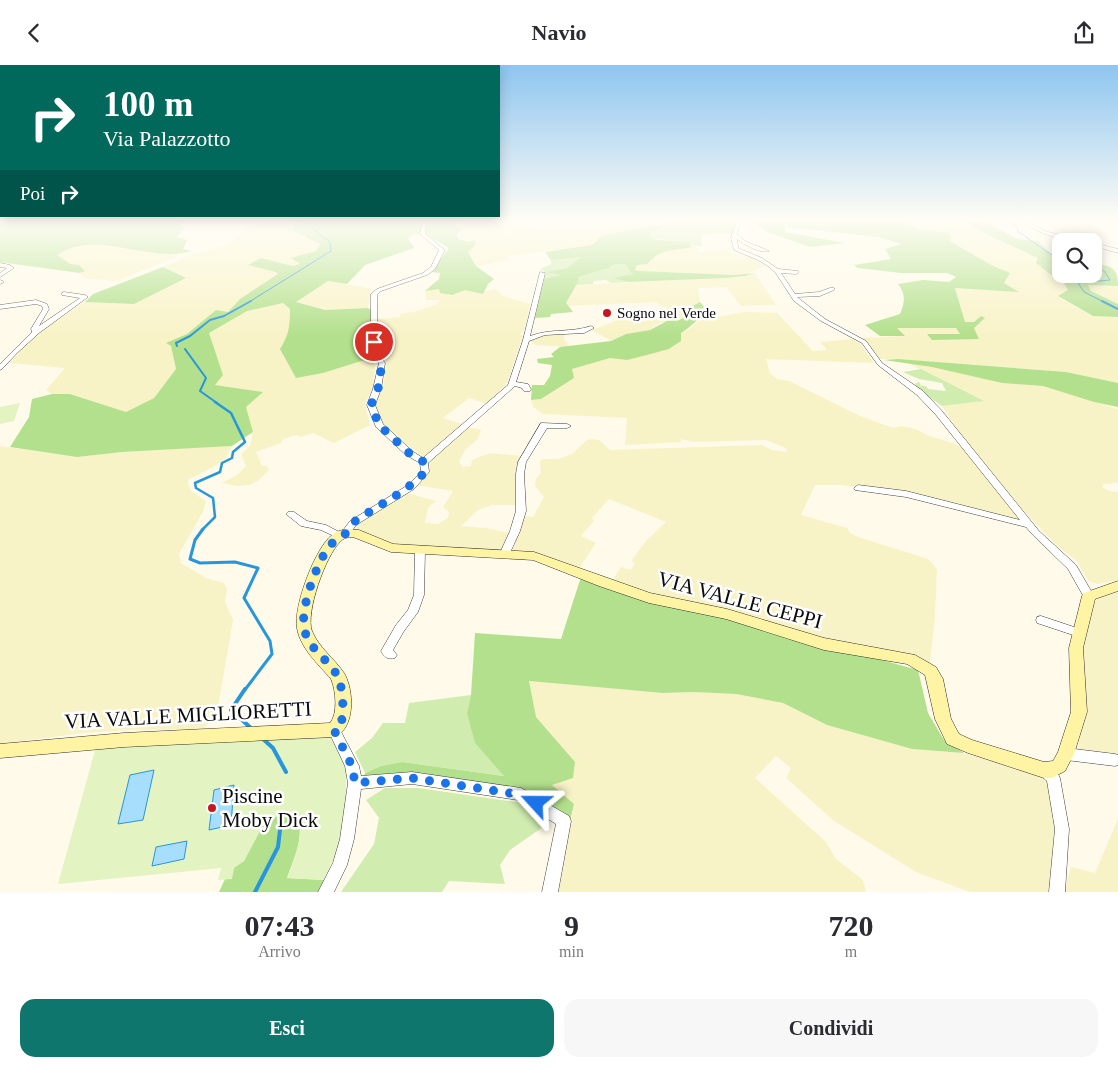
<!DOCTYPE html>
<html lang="it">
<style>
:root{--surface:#fff;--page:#f7f7f7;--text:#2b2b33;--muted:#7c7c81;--accent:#0f766e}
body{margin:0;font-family:"Times New Roman",serif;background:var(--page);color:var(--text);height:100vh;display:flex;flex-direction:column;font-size:19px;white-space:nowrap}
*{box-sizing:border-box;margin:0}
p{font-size:16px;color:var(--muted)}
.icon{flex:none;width:28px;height:28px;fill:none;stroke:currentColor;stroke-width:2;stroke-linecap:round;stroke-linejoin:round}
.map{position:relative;height:827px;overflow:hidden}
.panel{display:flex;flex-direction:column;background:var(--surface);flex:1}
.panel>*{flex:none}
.banner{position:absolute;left:0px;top:0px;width:500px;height:152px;box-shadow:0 2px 12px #0003;background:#00695c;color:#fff;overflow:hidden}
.buttons{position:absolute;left:1052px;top:168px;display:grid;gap:10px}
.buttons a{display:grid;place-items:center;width:50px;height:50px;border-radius:10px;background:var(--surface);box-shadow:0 2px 12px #0003;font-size:25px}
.pin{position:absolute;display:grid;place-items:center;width:42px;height:42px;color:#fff;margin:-21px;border:2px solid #fff;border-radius:50%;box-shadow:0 1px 5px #0007}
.me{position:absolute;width:55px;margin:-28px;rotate:294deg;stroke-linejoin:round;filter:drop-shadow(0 0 4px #0008)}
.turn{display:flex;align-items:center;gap:18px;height:105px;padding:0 20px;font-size:22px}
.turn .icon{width:65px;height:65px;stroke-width:2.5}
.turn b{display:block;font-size:35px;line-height:42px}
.then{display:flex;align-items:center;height:48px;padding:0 20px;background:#0003;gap:10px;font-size:19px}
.eta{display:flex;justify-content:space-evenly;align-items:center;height:85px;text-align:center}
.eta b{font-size:30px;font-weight:700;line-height:35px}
.cta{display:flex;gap:10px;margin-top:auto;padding:10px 20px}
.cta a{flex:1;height:58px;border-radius:15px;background:var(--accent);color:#fff;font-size:20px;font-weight:700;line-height:58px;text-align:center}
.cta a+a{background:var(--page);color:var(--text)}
header{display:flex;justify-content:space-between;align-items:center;height:65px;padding:0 20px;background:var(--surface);font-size:22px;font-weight:700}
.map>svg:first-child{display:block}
.farmland{fill:#f8f3c6}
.green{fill:#d0edaf}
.forest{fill:#b3e08c}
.pitch{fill:#e3f3c1}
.water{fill:#a7defd;stroke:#2796db}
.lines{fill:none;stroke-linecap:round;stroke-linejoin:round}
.stream-far4{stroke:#2796db;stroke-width:1}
.stream-far3{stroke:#2796db;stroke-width:2}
.stream-far2{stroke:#2796db;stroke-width:2.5}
.stream-far1{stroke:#2796db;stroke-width:3}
.stream{stroke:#2796db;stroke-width:4}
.street-casing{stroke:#3e3e3e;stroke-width:1}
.secondary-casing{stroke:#2d2d2d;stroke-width:1}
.street{fill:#fff;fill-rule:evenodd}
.secondary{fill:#fff3a4;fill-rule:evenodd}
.route{stroke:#1a73e8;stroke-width:9;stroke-dasharray:0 16.2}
.poi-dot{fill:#c81621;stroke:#fff;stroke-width:2}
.labels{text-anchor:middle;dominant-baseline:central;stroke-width:5;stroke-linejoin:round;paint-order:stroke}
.far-poi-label{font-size:15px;fill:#0b0b0b;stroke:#fff;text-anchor:start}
.near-street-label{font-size:21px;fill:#0b0b0b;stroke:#fff}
.near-poi-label{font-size:21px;fill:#0b0b0b;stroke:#fff;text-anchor:start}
</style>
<header><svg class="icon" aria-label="back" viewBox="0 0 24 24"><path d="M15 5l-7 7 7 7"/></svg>Navio<svg class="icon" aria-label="share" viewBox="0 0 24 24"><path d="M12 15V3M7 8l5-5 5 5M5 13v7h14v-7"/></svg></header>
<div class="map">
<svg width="1118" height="827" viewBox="0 0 1118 827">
<rect width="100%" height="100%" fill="#fffae9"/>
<path class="farmland" d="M263,156H291L293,159V166L320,180L315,186L292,193L300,200L293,201L261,193L249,200L276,207L278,209L240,234L228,247L216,245L187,269L167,278L171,281L176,304L154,333L126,347L70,329H52L46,325L65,303L10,298L22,283L50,260L85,237L134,239L186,213L163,202L188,191L220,182L237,174L241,167L246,163Z
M527,156L539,166L610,165L609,162L602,157L609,156H677L603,170L593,180L506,191L509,195L476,201L468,186L476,179L475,175L469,177L458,174L457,169L463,164L455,162L460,157H452Z
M903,156H964L984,168L1038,193L1051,210L1060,212L1069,226L1058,232L1092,251L1118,252V318L1066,307L898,294H878L867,277L862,273L904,271L896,263H956L960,269H927L979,274L974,263L985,253L974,258L965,257L955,223L1017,227L1004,218L1009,208L991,200L950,176L949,168L919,164Z
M89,180L175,189L179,191L116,216L84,213L80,208L84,207L79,200L70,199L56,191L68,183Z
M692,182L699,183L697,185L700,187L731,184L729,186L732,188L750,192L766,201L748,208L734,210L640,206L635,204L637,200L647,198L665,185Z
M755,208L776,240L741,241L726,222L698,223L700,237L692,242L693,244L687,251L679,255L660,258L650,265L626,269L611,276L592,265L635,248L670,242L661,241L656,237L568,241L566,238L576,220L726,213L745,211Z
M328,216L371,224L368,243L325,245L295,237Z
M1087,220L1118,221V239L1091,226Z
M439,224L440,228L452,230L465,225L483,229L485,226L496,224L503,231L530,239L525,263L520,269L523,271L507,318L487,339L469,333L443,353L462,359L424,392L412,384L383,360L375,340L383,321L387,298L379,286L378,254L400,252V249L418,246L437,239L440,235H426L425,226Z
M283,238L290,244L291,302L296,313L323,308L371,293L375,301L373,322L365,339L370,360L334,378L313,368L301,372L297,370L283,374L281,378L256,387L262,401H267L269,405L260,414L250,420L238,421L222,418L237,410L246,401L241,389L250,381L253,367L246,342L262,327L215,320L209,268L247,245Z
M709,247L717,252L744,247L777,248L813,286L827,285L820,277L853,274L860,279L874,298L766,294L770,308L777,314L789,316L860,351L893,363L901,361L916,364L927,370L955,379L963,383L1026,460L911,431L841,420H815L801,450L847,463L850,468L858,472L928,494L934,500L937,505L935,552L930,598L909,590L844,579L611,517L621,502L631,505L635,498L631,496L646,476L666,457L609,434L592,453L594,456L581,471L596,478L578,505L512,487L524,451L533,452L544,432L535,421L536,413L541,408L540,396L543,394H558L572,389L587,375L592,374L599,375L610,385L762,380L772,385L787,387L786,383L766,375L693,377L681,374V377L625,380L627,353L543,349L533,342L531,335L541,334L573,313L571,304L610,293L627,295L669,284L675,280L680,268L691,263L704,250Z
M564,269V275L567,277L568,282L536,280L529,275L541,270Z
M908,298L938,303L1002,318L1043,321L1118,344V418L1104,419L1102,422L1110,426L1118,427V515L1098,519L1088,516L1077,496L1056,480L1021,443L959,367L942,341L983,336Z
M467,362L481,365L478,374L465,385L459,397L463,402L471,401L472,395L490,388L522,391L519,440H492L478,445L461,461L486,463L512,469L502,488L441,481L412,482L394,480L358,467L355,464L357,458L406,428L436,436L428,443L425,458L438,459L448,453L449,447L443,442L453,426L415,420L428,407L430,394Z
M0,381L77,392L122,387L232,381L225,394L217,400L188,415V419L192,427L206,436L203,447L179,489L181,498L206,513L224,518L227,524L225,537L233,555L217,648L204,664L130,665L83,668L0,679Z
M1118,526V693L1077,688L1086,641L1082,587L1094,538L1104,529Z
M528,616L663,628L693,627L736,629L783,638L827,660L912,684L964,688L1038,709L1048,717L1055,762L1049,827H970L916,807L834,756L786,713L791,703L776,691L755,713L826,777L836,794L863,815L866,827H558L574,740L551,720L575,698L536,652Z
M1118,754V827H1064L1071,802L1095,808Z"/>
<path class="green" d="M680,156H731L736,158L733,169L720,168L701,170L702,181C690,181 681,176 670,175C663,174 658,175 651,172L650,168Z
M581,192L567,203L548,207L561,210L544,214V207L540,204L551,199V195Z
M626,199L631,208L635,209L614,213L628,217L611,218L606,215L593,216V219L576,220L579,215L578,212L609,203L613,200Z
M921,304L984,336L942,341L915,322L916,318L919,317L921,321H926L928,324L946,326L942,318L919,314L903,307Z
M471,630L467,648L505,711L402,697L381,701L365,708L355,687L372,673L383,658H405L409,638Z
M385,723H418L523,738L550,757L510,785L500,800L505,819L449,816L442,827H341L374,779L379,753L366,735Z"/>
<path class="forest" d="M0,156H184L179,160L185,163L177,172L187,175L183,184L192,186C148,199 97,163 57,190L70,199L79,200L85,206L80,208L0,197Z
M291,156H460L456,162L464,163L457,169L458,174L469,177L475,175L476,179L468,187L476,201L494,214L488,219L483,229L465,225L452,230L440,228L439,224L425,226L439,214L440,208L432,207L449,183L430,172L415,169L408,173L414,183L365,200L347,219L328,216L296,237L325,245L368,243L371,245V293L323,308L296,313L280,284C289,270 290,261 290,244L283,238L247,246L209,268L223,310L215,320L263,327L246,342L253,367L232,381L122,387L77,392L10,382L29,352L32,334L52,329H70L126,347L154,333L176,304L171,281L166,278L187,269L216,245L228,247L240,234L278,209L276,207L248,200L261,193L293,201L300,199L291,193L316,186L320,179L293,166V159Z
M680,156L650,168L651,172L658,175L688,177L692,182C670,187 663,182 647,199L637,200L635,205L640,206L734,210L755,208L745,211L726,213L628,217L613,213L634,209L631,208L626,199L613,200L609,203L578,212L579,215L566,238L573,247L551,249L550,252L535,253L544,214L560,210L546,207L567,203L581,192L551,195L545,187L592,180L603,170Z
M752,156H903L919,164L949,168L951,172L950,176L991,200L1010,208L1004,218L1019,227L955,223L965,257H974L981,251L985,253L974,263L979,274L932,275L927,269H960L956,263H897L905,271H880L865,260L900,249C905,237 906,229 898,219L923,215L949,217L956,212L947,208H901L858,203L854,200L891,194L885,184L901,179L879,172L785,162V167L845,178L810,182L767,167Z
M964,156H985L1017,174L1038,176L1051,189L1061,191V209H1094V198C1111,202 1118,201 1118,221L1088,220L1091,226L1118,239V252L1093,251L1058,231L1068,225L1060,212L1051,210L1036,198L1038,193L984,168Z
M163,202L186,213L134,239L85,237L93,229Z
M700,237L709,247C700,251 690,263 681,268V276L669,284L647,290L627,295L610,293L572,304L574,313L541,334L531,335L532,320H544L550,311L552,300L538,298L537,294L554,292L551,289L560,282L611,276L626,269L650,265L667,256L679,255L687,251L692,244L691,242Z
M898,294L1066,307L1118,318V342L1094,337L1043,321L1002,318L932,302L884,295Z
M581,512L918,605L928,648L944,675L964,688L912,684L827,660L783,638L736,629L693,627L663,628L529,616L536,652L575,697L573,713L552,720L574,739L570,756L522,726L363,714L365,708L381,701L402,697L504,711L475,678L467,648L471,630L475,568L561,574Z
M287,749H294C308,766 293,795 287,813L324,815L319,827H219L225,814H231L234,802L244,796L266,754Z"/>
<path class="pitch" d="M20,338L14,356L0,359V342Z
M330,672L342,690L346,708V737L339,781L324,815L287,813C293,796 308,766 294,749H287L266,754L244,796L234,803L232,814L218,815L221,803L58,819L96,682Z"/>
<path class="water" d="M154,705L143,755L118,759L130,710Z
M234,720L231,760L209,765L214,725Z
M187,776L184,794L152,801L156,782Z"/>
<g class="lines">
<path class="stream-far4" d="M1005,156L1017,162L1018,167C1034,176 1045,188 1061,194
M1094,201L1104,206L1110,215L1078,218L1084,227L1104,237
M249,237L331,186L330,177L303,156"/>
<path class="stream-far3" d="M1102,236L1118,244
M177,281L176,278L190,271L210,255L224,251L251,236
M185,284L206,313L200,326L217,338"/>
<path class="stream-far2" d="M202,465L215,452L213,433L196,423L195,418L220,407L222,398L232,393L233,387L245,377L231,348L215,337"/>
<path class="stream-far1" d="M203,464L195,475L190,494L200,498L235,497L258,503L244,533L270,576L272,589L244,626"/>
<path class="stream" d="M245,624L231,645L252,664
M263,674L273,683L286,707
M255,827L278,782L282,748"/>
<g class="street-casing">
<path id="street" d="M423,156H427L425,169L445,185L435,204L427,210L381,226L377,230V287L385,298L381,324L375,340L383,359L412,386L423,393L508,320L523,275L540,207L545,208L530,271C552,263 570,268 591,261L594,263L584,268L545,270L529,276L516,317L528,319L531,324L530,326H524L522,323L515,321L428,398L429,407L414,424L356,460L349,470L345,471L343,473L340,474L321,465L301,461L286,449L288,447H294L307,456L326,460L341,468L350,456L408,420L421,407L420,398L406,390L376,362L367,340L373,324L379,298L371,287V229L377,224L423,208L431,202L439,185L420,169Z
M737,156H741L737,169L745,176L769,186C761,189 744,180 737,174L738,183L762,193L778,204L798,206V208L796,209L781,208L795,229L819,227L830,223H834V225L820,231L797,232L825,254L866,276L882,298L923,326L942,346L1039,466L1076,500L1094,531L1093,534L1089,535L1085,534L1068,504L1033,470L1026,462L906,432L855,425L854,423L858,420L906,426L1020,455L936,350L917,330L878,300L862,278L821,256L794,236L775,207L768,201L758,195L734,185L731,172Z
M1021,156H1027L1045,166L1083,176C1062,177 1037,168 1021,156Z
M1094,178L1118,184V188L1094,181Z
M0,198L10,200L14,203L0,212V208L7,203L0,202Z
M0,215L3,216L4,217L0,219Z
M64,227L85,230L88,232L39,268L17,288L2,304L0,305V299L32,267L31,264L43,244L42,241L36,239L0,244V240L36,235L47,239L49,244L39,261L80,233L62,230V228Z
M541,358L567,359L571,361L567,363H547L526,397L524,409L526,446L520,466L509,490L508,492H500L499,490L510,466L516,446V409L518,397Z
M420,482L423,483L425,485L424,530L418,547L404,566L393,585L397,590L395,593C388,595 384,592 381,586L396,560L408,545L414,530L415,485L417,483Z
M1041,551L1083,565L1085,568L1083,571L1079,572L1037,558L1036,555L1037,552Z
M334,660L338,661L359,701L361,711L412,707L521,723L569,751L571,756L558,827H542L556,759L518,735L412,719L361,724L354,774L347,800L334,827H318L333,798L340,774L348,718L345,701L328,665L330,661Z
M1066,683L1115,689L1118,690V700L1115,701L1066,695L1061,693L1059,689L1061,685Z
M1044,699C1051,702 1057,706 1060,713L1069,764L1065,827H1049L1055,764L1047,716L1039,709L1037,705L1039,701Z"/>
</g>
<g class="secondary-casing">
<path id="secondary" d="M346,464L359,465L393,479L534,487L650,528L727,544L824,573L915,590L936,602L943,614L951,654L959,669L972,675L1044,697L1053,696L1058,687L1071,647L1069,583L1082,531L1084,528L1118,516V526L1095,534L1083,583L1087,647L1074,689L1065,706L1052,713H1044L968,688L947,679L935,654L925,610L907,599L824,585L726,554L649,538L599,521L533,495L391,487L353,472C348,472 343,473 340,477C326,490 305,548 312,566C319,583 334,593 344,608C354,624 356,664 334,672L124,682L0,693V679L124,668L330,658C338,649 336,626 331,614C319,600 300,583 297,563C293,542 315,483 332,470C335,467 342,465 346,464Z"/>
</g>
<use href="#street" class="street"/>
<use href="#secondary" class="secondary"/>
</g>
<linearGradient id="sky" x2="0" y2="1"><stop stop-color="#8ec5f0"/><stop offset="0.57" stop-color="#fffdf5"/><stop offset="1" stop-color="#fffdf5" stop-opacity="0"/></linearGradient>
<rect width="1118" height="272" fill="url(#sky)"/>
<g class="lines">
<path class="route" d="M374,277V287L382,298L378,324L371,340L379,360L409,388L424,397L425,407C404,429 378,440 354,457C350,460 348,466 345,469C337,475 331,477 326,486C315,504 301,542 304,562C307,584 329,594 338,612C342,619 345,649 341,657C340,659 336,663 334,665L352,701L355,718L412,713L522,730L536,738"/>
</g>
<g class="poi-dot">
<circle cx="607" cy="248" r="5"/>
<circle cx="212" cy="743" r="5"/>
</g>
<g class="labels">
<g class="far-poi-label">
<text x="617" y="248">Sogno nel Verde</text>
</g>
<g class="near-street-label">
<text transform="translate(740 535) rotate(15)">VIA VALLE CEPPI</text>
<text transform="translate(188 650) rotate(-3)">VIA VALLE MIGLIORETTI</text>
</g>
<g class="near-poi-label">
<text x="222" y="731">Piscine<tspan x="222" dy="24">Moby Dick</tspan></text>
</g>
</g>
</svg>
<div class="buttons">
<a><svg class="icon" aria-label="search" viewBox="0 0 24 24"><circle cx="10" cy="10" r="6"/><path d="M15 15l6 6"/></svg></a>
</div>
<div class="pin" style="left:374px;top:277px;background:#d93025"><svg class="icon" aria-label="arrive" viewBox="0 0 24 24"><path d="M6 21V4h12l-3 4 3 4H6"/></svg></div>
<svg class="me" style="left:536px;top:738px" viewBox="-20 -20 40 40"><path d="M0-17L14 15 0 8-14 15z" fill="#1a73e8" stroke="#fff" stroke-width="4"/></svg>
<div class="banner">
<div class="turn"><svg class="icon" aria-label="right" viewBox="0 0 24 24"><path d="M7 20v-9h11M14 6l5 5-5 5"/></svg><div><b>100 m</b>Via Palazzotto</div></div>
<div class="then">Poi<svg class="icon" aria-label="right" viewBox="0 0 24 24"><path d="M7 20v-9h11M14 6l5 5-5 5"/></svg></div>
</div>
</div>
<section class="panel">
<div class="eta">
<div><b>07:43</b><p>Arrivo</p></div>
<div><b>9</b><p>min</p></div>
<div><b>720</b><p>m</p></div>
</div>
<div class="cta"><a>Esci</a><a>Condividi</a></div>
</section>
